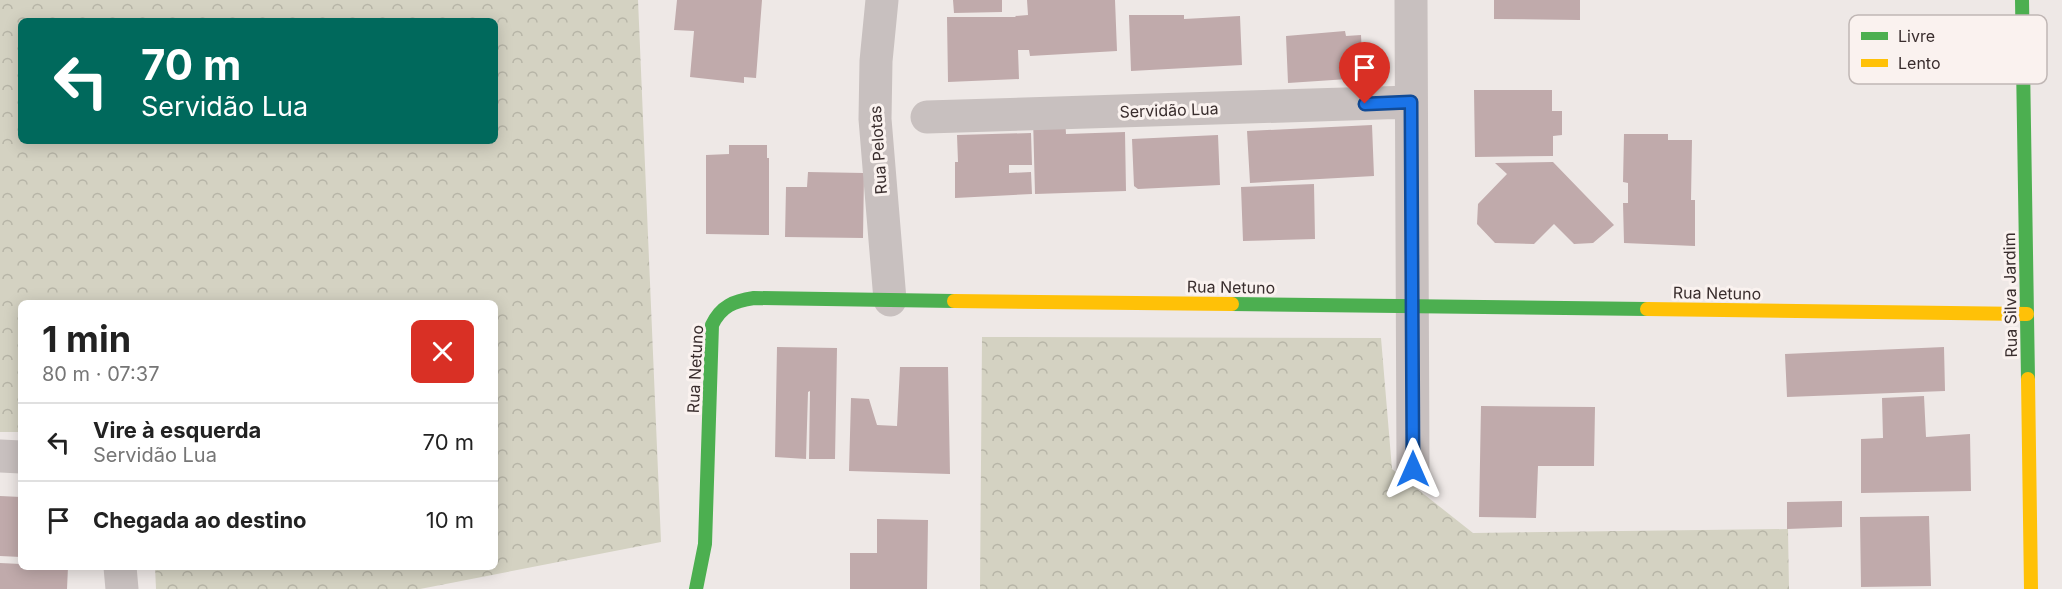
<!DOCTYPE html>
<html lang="pt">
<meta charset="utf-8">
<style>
:root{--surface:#fff;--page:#f6f6f6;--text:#222;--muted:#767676;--line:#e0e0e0}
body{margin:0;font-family:Inter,sans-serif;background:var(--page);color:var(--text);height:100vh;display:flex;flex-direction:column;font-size:22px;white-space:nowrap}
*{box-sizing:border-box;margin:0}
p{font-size:20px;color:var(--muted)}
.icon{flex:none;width:33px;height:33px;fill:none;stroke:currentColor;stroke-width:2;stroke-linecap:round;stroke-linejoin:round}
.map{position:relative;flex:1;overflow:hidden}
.side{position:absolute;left:18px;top:300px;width:480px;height:270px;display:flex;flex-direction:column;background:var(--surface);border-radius:9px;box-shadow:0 3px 15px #0003}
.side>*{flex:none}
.hud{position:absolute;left:18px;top:18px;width:480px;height:126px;border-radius:9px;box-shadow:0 3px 15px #0003;background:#00695c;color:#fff;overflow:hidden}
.pin{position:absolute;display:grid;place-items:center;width:51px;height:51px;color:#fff;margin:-62px -26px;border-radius:50% 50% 50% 0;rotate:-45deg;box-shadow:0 0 6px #0007}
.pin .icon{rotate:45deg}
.me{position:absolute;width:66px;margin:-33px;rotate:0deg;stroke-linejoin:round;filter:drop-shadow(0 0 4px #0008)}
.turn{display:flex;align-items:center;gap:21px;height:126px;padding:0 24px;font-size:27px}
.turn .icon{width:78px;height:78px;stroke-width:2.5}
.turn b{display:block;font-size:42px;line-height:51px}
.round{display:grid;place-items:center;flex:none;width:63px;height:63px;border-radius:9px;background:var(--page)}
.headline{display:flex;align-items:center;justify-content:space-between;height:102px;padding:0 24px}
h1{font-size:36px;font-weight:700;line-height:45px}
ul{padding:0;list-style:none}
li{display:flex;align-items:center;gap:18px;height:78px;padding:0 24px;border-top:2px solid var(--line)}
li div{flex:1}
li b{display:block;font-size:22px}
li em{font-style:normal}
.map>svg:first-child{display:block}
.forest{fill:url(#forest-crowns);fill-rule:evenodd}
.building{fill:#c0aaab}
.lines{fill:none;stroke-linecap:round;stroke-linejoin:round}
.street{stroke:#c8c0bf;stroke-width:33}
.fast{stroke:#4caf50;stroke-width:14}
.slow{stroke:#ffc107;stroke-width:14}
.route-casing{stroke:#114b97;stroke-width:15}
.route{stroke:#1a73e8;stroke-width:10}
.labels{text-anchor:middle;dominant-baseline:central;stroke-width:6;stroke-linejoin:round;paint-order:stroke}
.street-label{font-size:16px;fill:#392d2d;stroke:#faf2ef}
.key{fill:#faf2ef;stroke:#c0b7b5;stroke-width:1.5}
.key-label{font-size:16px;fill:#392d2d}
</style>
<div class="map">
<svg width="2062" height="589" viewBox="0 0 2062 589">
<defs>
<pattern id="forest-crowns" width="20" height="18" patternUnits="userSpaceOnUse" patternTransform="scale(1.5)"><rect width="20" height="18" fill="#d4d2c2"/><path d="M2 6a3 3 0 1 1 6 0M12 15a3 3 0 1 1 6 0" fill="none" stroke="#b7b5a7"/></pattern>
</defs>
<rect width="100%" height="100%" fill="#eee8e6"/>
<path class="forest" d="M0,0H638L661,542L420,589H156L155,567H495V303H21V432H0ZM21,21H495V141H21Z
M982,337L1381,338L1392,469L1473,533L1788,529L1789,589H980Z"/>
<path class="building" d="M677,0H762L756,78L744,77V83L690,77L694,31L674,30Z
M953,0H1002V12L954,13Z
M1027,0H1115L1117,51L1030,56L1029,50H1018L1019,79L948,82L947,17H1016L1015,16L1028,15Z
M1494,0H1580V20L1494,19Z
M1129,15H1184V19L1240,16L1242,65L1131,71Z
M1345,31L1346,36L1361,35L1363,78L1288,83L1286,36Z
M1474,90H1552V111H1562V135L1553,136V156L1475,157Z
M1065,117L1066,134L1125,132L1126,191L1035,194L1033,118Z
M1372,125L1374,176L1250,183L1247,131Z
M1031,133L1032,165H1009V173L1031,172L1032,194L955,198V162H958L957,135Z
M1624,134H1668V140H1692L1691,200H1695V246L1624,243L1623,203H1628V183L1623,182Z
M1218,135L1220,185L1138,189L1134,186L1132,139Z
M729,145H767V158H769V235L706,234V155L729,154Z
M1553,162L1614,225L1593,243L1574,244L1554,224L1534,244L1495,243L1477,224L1478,204L1507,174L1495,163Z
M808,172L864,173L863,238L785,237L786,187H807Z
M1314,184L1315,239L1243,241L1241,187Z
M777,347L837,348L835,459H809L810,391L808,392L806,459L775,457Z
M1944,347L1945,391L1787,397L1785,354Z
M900,367H948L950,474L849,471L851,398L869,399L877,425L897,426Z
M1924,396L1926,437L1970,434L1971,491L1861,493V439L1883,438L1882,398Z
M1481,406L1595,407L1594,466H1538L1536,518L1479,517Z
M0,496L21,497V557L0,556Z
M1842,501V527L1787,529V502Z
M1929,516L1931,586L1861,587L1860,517Z
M877,519L928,520L927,589H850V553H877Z
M0,563L21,564V567H68L67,589H0Z"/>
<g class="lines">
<path class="street" d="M882,0L876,61L875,119L890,300
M1411,0L1413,469
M927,117L1411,102
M0,456L21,457
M120,567L122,589"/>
<path class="fast" d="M2022,0L2028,379
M1232,304L1647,309
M696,589L705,544L712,325C721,306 734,301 754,298L954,301"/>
<path class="slow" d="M954,301L1232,304
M1647,309L2027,314
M2028,379L2031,589"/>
</g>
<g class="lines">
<g class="route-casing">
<path id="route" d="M1365,104L1411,102L1413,469"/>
</g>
<use href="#route" class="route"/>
</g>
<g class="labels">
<g class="street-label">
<text transform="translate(1169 110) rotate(-2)">Servidão Lua</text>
<text transform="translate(878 150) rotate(-94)">Rua Pelotas</text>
<text transform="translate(1231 287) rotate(1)">Rua Netuno</text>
<text transform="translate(1717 293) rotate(1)">Rua Netuno</text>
<text transform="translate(2010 295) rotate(-91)">Rua Silva Jardim</text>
<text transform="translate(695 369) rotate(-87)">Rua Netuno</text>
</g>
</g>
<rect x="1849" y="15" width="198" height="69" rx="9" class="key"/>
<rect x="1861" y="32" width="27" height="8" fill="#4caf50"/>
<rect x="1861" y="59" width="27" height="8" fill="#ffc107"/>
<g class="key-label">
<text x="1898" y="42">Livre</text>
<text x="1898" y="69">Lento</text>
</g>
</svg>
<div class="pin" style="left:1365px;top:104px;background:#d93025"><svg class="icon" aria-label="arrive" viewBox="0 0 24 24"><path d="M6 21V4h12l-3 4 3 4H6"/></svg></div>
<svg class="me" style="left:1413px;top:469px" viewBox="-20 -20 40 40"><path d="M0-17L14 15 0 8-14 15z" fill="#1a73e8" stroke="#fff" stroke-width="4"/></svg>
<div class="hud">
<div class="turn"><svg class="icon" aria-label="left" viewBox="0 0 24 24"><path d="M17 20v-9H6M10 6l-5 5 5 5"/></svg><div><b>70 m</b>Servidão Lua</div></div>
</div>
<section class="side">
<div class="headline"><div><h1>1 min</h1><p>80 m · 07:37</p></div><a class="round" style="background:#d93025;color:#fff"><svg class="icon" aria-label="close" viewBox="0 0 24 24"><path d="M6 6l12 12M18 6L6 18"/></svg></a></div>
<ul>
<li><svg class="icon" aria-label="left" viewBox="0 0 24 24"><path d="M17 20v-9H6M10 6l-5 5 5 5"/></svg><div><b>Vire à esquerda</b><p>Servidão Lua</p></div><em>70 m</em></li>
<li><svg class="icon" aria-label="arrive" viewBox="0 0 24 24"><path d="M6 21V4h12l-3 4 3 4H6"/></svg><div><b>Chegada ao destino</b></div><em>10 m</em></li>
</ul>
</section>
</div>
